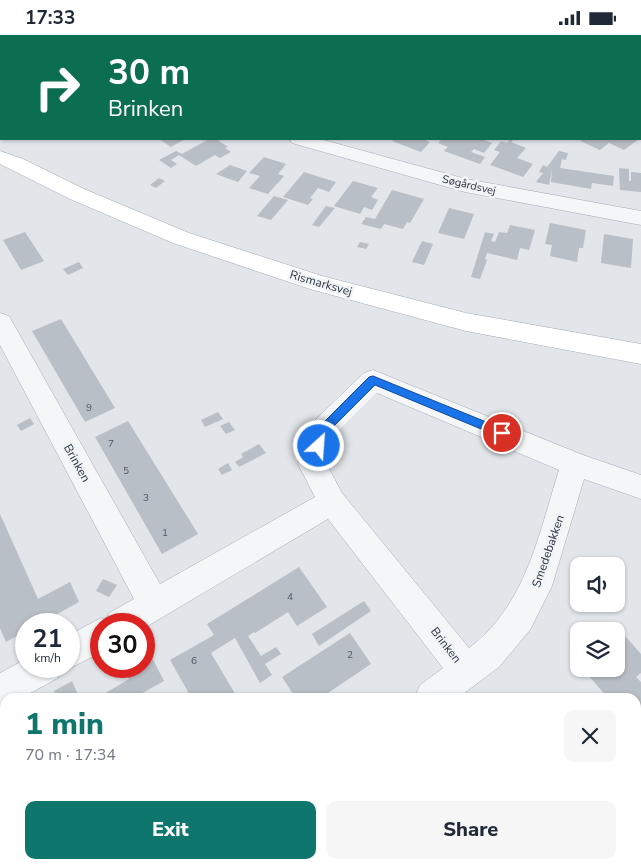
<!DOCTYPE html>
<meta charset="utf-8">
<style>
:root{--surface:#fff;--page:#f6f6f7;--text:#1f2937;--muted:#747a83;--accent:#0f766e}
body{margin:0;font-family:"Nunito Sans",sans-serif;background:var(--page);color:var(--text);height:100vh;display:flex;flex-direction:column;font-size:19px;white-space:nowrap}
*{box-sizing:border-box;margin:0}
p{font-size:16px;color:var(--muted)}
.icon{flex:none;width:28px;height:28px;fill:none;stroke:currentColor;stroke-width:2;stroke-linecap:round;stroke-linejoin:round}
.map{position:relative;flex:1;overflow:hidden}
.details{position:absolute;left:0px;top:658px;width:641px;height:176px;display:flex;flex-direction:column;background:var(--surface);border-radius:15px 15px 0 0;box-shadow:0 1px 4px #0004}
.details>*{flex:none}
.banner{position:absolute;left:0px;top:0px;width:641px;height:105px;box-shadow:0 1px 4px #0004;background:#0b6e4f;color:#fff;overflow:hidden}
.buttons{position:absolute;left:570px;top:522px;display:grid;gap:10px}
.buttons a{display:grid;place-items:center;width:55px;height:55px;border-radius:10px;background:var(--surface);box-shadow:0 1px 4px #0004;font-size:25px}
.speed{position:absolute;left:15px;top:578px;display:flex;gap:10px;font-size:25px;font-weight:700;text-align:center}
.speed>*{display:grid;place-content:center;width:65px;height:65px;border-radius:50%;background:var(--surface);box-shadow:0 1px 4px #0004;line-height:1}
.speed small{font-size:12px;font-weight:400}
.speed .limit{border:8px solid #d22;background:#fff;color:#111}
.pin{position:absolute;display:grid;place-items:center;width:42px;height:42px;color:#fff;margin:-21px;border:2px solid #fff;border-radius:50%;box-shadow:0 1px 5px #0007}
.me{position:absolute;width:55px;margin:-28px;rotate:26deg;stroke-linejoin:round;filter:drop-shadow(0 0 4px #0008)}
.turn{display:flex;align-items:center;gap:18px;height:105px;padding:0 25px;font-size:22px}
.turn .icon{width:65px;height:65px;stroke-width:2.5}
.turn b{display:block;font-size:35px;line-height:42px}
.round{display:grid;place-items:center;flex:none;width:52px;height:52px;border-radius:10px;background:var(--page)}
.summary{display:flex;align-items:center;justify-content:space-between;height:85px;padding:0 25px}
h1{font-size:30px;font-weight:800;line-height:38px;color:var(--accent)}
.button{display:flex;gap:10px;margin-top:auto;padding:10px 25px}
.button a{flex:1;height:58px;border-radius:10px;background:var(--accent);color:#fff;font-size:20px;font-weight:800;line-height:58px;text-align:center}
.button a+a{background:var(--page);color:var(--text)}
.status{display:flex;justify-content:space-between;align-items:center;height:35px;padding:0 25px;background:var(--surface);direction:ltr}
.status svg{height:14px;fill:currentColor}
.map>svg:first-child{display:block}
.building{fill:#b9bfc6}
.lines{fill:none;stroke-linecap:round;stroke-linejoin:round}
.minor-casing{stroke:#a7adb3;stroke-width:1}
.major-casing{stroke:#a2abb4;stroke-width:1}
.minor{fill:#f4f6f8;fill-rule:evenodd}
.major{fill:#fff;fill-rule:evenodd}
.route{fill:#1a73e8;stroke:#114b97}
.labels{text-anchor:middle;dominant-baseline:central;stroke-width:5;stroke-linejoin:round;paint-order:stroke}
.number-label{font-size:10px;fill:#4e5862}
.far-street-label{font-size:11px;fill:#2b3540;stroke:#f1f4f7}
.street-label{font-size:12px;fill:#2b3540;stroke:#f1f4f7}
</style>
<div class="status"><b>17:33</b><svg viewBox="0 0 49 12"><path d="M0 12V9h3v3zM5 12V6h3v6zM10 12V3h3v9zM15 12V0h3v12zM26 1h20v11H26zM47 4h2v5h-2z"/></svg></div>
<div class="map">
<svg width="641" height="833" viewBox="0 0 641 833">
<rect width="100%" height="100%" fill="#e2e5e9"/>
<path class="building" d="M159,104H185L171,112Z
M209,104H216L228,112L225,113L231,117L220,123L215,120L196,131L179,120L171,125L177,129L171,133L159,125L176,116L182,119Z
M395,104H423L430,107L421,117L392,106Z
M442,104H483L492,108L484,118L474,114L471,117L485,122L480,129L444,116L448,112L438,108Z
M510,104H514L511,107L526,113L517,123L533,129L523,142L490,130L500,117L494,115L501,106L507,108Z
M583,104H639L624,115L609,108L600,115L580,106Z
M559,116L568,118L566,125L562,124L560,133L614,141L613,151L592,148L591,154L551,147L552,134L549,150L536,147L543,138L539,137L543,130L547,132Z
M264,122L286,129L278,139L284,141L268,159L249,153L260,141L249,138Z
M230,130L247,136L238,147L216,139Z
M619,133L629,134V146H631V137L641,138V157L620,155Z
M304,137L336,147L329,157L318,153L310,163L313,164L308,170L283,162Z
M159,143L165,146L156,153L150,150Z
M353,146L378,153L371,162L378,165L372,175L364,172L360,179L334,171Z
M392,155L424,164L410,188L407,187L403,194L384,189L381,194L361,189L366,182L375,184Z
M274,161L288,165L271,185L257,181Z
M326,171L335,173L319,192L312,190Z
M449,173L474,179L464,204L438,198Z
M550,188L586,195L583,213H579L577,227L550,221L552,210L545,209Z
M510,190L535,195L529,215L520,213L517,225L487,218L485,224L487,225L480,244L471,242L485,197L494,199L491,206L495,207L499,197L507,198Z
M25,197L44,226L21,235L3,205Z
M604,199L633,204L631,233L601,228Z
M422,206L433,209L424,230L412,227Z
M360,207L369,209L366,214L357,212Z
M79,227L83,233L68,240L63,234Z
M61,284L115,373L85,387L32,296Z
M218,377L223,384L205,392L201,385Z
M30,383L34,389L21,396L17,390Z
M128,386L198,499L162,519L95,402Z
M229,387L235,395L226,399L220,391Z
M259,409L266,418L239,432L235,427L243,422L241,419Z
M228,428L232,435L222,440L218,434Z
M0,479L38,564L70,547L79,567L39,589H26V596L6,607L0,593Z
M299,532L327,572L297,591L288,577L255,598L254,597L248,601L261,621L276,612L281,619L265,629L272,640L260,648L235,603L211,618L237,662H191L170,625L214,600L207,589Z
M103,544L117,550L109,562L96,556Z
M364,566L371,576L319,611L312,599Z
M350,598L371,629L322,662H295L282,642Z
M626,602L641,619V638L636,642L641,647V672L636,676V662H607L583,634H616V609Z
M144,607L164,646L139,660L140,662H99L129,644L123,631H144Z
M72,646L79,662H56L54,656Z
M0,700L5,713V745L0,748Z
M0,753L5,766V794L1,797L5,807V829H28L29,831L26,833H0Z
M446,829H519L521,833H441Z"/>
<g class="lines">
<g class="minor-casing">
<path id="minor" d="M49,0H67V1H49Z
M232,0H251V1H232Z
M474,0H492V1H474Z
M640,67L641,68V80L640,79Z
M289,104H320L466,144L641,176V190L465,157L292,108Z
M0,278L9,281L160,549L315,462L298,429L315,385L364,338L373,335L583,420L641,440V464L584,444L552,551L530,595L499,632L459,662H415L420,650L443,633L328,484L144,593V589H101V617L69,634L62,631L58,643L23,662H5V672L0,674V638L26,624V631H69V600L101,583L106,585L109,578L134,564L0,310ZM377,358L559,435C539,498 526,571 469,613L342,458L326,428L336,399Z
M178,829H220L218,833H176Z
M525,829H564L566,833H527Z"/>
</g>
<g class="major-casing">
<path id="major" d="M0,116L23,124L84,154L189,198L322,241L466,278L641,309V329L466,296L310,254L173,208L70,164L0,129Z"/>
</g>
<use href="#minor" class="minor"/>
<use href="#major" class="major"/>
</g>
<path class="route" d="M373,341L506,395L507,398L502,403L498,401L375,350L330,395L323,414H315L313,411L321,390L369,342Z"/>
<g class="labels">
<g class="number-label">
<text x="89" y="373">9</text>
<text x="111" y="409">7</text>
<text x="126" y="436">5</text>
<text x="146" y="463">3</text>
<text x="165" y="498">1</text>
<text x="290" y="562">4</text>
<text x="350" y="620">2</text>
<text x="194" y="626">6</text>
</g>
<g class="far-street-label">
<text transform="translate(469 150) rotate(13)">Søgårdsvej</text>
</g>
<g class="street-label">
<text transform="translate(321 248) rotate(16)">Rismarksvej</text>
<text transform="translate(77 428) rotate(61)">Brinken</text>
<text transform="translate(548 516) rotate(-71)">Smedebakken</text>
<text transform="translate(446 610) rotate(52)">Brinken</text>
</g>
</g>
</svg>
<div class="buttons">
<a><svg class="icon" aria-label="sound" viewBox="0 0 24 24"><path d="M4 9h4l5-4v14l-5-4H4zM17 9q2 3 0 6"/></svg></a>
<a><svg class="icon" aria-label="layers" viewBox="0 0 24 24"><path d="M12 4l9 5-9 5-9-5zM3 14l9 5 9-5"/></svg></a>
</div>
<div class="speed"><div>21<small>km/h</small></div><div class="limit">30</div></div>
<div class="pin" style="left:502px;top:398px;background:#d93025"><svg class="icon" aria-label="arrive" viewBox="0 0 24 24"><path d="M6 21V4h12l-3 4 3 4H6"/></svg></div>
<svg class="me" style="left:319px;top:411px" viewBox="-20 -20 40 40"><circle r="17" fill="#1a73e8" stroke="#fff" stroke-width="3"/><path d="M0-11L8 9 0 5-8 9z" fill="#fff"/></svg>
<div class="banner">
<div class="turn"><svg class="icon" aria-label="right" viewBox="0 0 24 24"><path d="M7 20v-9h11M14 6l5 5-5 5"/></svg><div><b>30 m</b>Brinken</div></div>
</div>
<section class="details">
<div class="summary"><div><h1>1 min</h1><p>70 m · 17:34</p></div><a class="round"><svg class="icon" aria-label="close" viewBox="0 0 24 24"><path d="M6 6l12 12M18 6L6 18"/></svg></a></div>
<div class="button"><a>Exit</a><a>Share</a></div>
</section>
</div>
